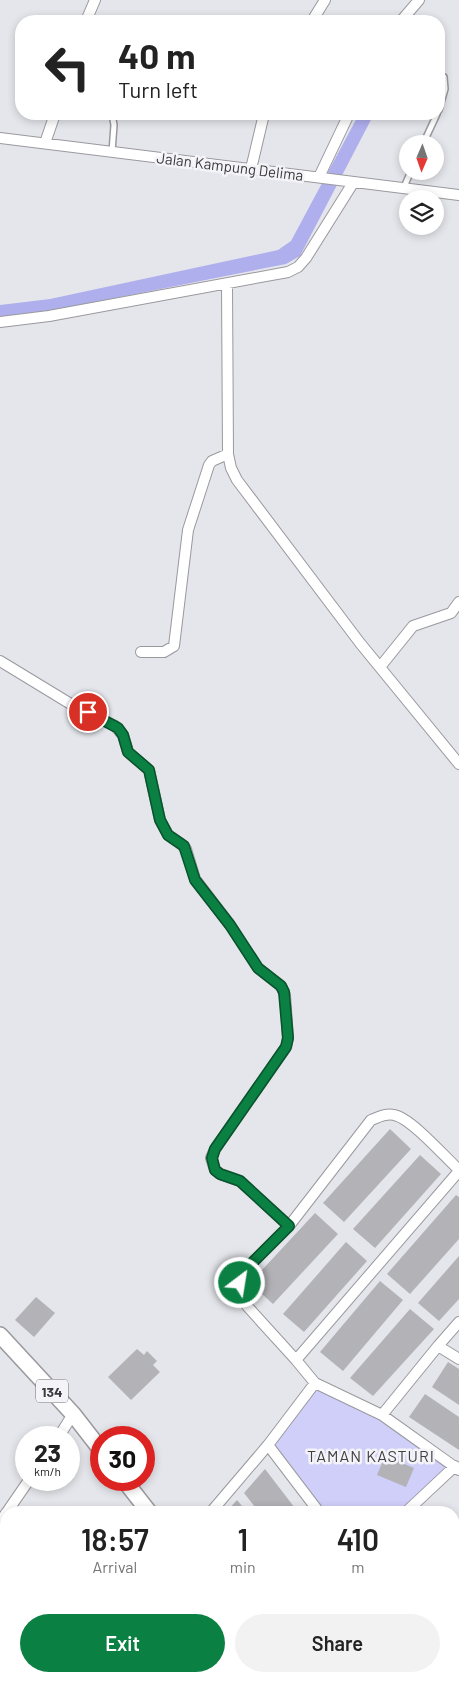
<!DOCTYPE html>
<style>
:root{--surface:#fff;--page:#f2f2f2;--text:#222;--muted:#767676;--accent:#0b8043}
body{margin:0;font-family:Barlow,sans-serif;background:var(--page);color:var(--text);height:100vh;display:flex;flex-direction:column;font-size:19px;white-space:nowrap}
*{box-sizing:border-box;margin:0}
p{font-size:16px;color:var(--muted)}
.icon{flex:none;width:28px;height:28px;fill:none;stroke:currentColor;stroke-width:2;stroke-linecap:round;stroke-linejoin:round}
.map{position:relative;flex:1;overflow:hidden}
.side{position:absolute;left:0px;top:1506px;width:460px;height:176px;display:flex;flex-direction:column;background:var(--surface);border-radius:20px 20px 0 0;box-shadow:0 2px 8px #0003}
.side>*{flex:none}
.top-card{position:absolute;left:15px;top:15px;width:430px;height:105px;border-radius:20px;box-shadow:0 2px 8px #0003;background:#fff;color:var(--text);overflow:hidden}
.needle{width:32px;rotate:182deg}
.buttons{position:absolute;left:399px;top:135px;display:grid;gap:10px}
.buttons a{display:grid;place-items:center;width:45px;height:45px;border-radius:50%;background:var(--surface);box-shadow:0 2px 8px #0003;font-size:25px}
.speed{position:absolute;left:15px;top:1426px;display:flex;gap:10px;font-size:25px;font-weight:700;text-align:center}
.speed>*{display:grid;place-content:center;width:65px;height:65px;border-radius:50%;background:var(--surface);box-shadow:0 2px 8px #0003;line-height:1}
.speed small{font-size:12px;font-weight:400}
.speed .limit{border:8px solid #d22;background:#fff;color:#111}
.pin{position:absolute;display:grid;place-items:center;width:42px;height:42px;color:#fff;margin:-21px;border:2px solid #fff;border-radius:50%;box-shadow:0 1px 5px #0007}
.me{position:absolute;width:55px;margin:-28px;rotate:31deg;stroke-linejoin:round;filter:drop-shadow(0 0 4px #0008)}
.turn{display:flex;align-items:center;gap:18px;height:105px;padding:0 20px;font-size:22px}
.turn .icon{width:65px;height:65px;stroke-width:2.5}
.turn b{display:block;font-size:35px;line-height:42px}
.eta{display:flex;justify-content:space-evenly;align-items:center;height:85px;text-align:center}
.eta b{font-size:30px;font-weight:600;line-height:35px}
.action{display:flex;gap:10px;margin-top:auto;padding:10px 20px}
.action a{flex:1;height:58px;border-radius:30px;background:var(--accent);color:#fff;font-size:20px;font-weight:600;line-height:58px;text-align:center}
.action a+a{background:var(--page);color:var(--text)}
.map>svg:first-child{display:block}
.green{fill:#cfcffa}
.water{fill:#b0afee}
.building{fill:#b2b2b7}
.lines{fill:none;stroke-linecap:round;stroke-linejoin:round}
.service-casing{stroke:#99999e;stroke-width:8}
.minor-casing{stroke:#99999e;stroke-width:12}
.primary-casing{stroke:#99999e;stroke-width:18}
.service{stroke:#fff;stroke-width:5}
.minor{stroke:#fff;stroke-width:10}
.primary{stroke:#fff;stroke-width:15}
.route-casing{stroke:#07532c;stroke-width:12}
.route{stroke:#0b8043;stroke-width:9}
.labels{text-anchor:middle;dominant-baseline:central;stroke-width:5;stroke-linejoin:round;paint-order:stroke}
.shield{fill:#f3f3f8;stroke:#727274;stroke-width:1}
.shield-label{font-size:14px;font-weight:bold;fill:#3a3a3c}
.street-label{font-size:15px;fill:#3a3a3c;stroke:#f3f3f8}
.neighbourhood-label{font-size:16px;letter-spacing:1px;fill:#404044;stroke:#f3f3f8}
</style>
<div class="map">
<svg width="459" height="1682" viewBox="0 0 459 1682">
<rect width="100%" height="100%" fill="#e5e6eb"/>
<path class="green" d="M314,1384L382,1415L455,1466L406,1512H319L268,1445Z"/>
<path class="water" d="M359,114H374L300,256L286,264L45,312L0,317V305L50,299L278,250L291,241Z"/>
<path class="building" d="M390,1129L411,1149L344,1222L323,1203Z
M420,1155L441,1174L375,1248L353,1229Z
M456,1195L459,1197V1239L410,1294L387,1274Z
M315,1213L338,1234L273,1304L250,1283Z
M346,1242L367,1261L304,1332L283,1314Z
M459,1256V1299L439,1321L418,1303Z
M380,1281L403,1300L343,1371L320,1352Z
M36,1297L55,1313L34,1337L15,1320Z
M410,1309L434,1329L373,1396L350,1378Z
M137,1349L144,1355L147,1351L157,1361L153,1365L160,1372L131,1400L108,1377Z
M448,1362L459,1369V1405L432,1387Z
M425,1394L459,1417V1450L409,1417Z
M385,1456L414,1468L406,1487L377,1475Z
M265,1469L298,1512H259L244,1493Z
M237,1500L247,1512H226Z
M209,1676H234L232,1682H222Z"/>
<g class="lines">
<g class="service-casing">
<path id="service" d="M439,110L445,89L444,77
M112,114L114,125L112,152
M423,144L437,114
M404,187L411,171"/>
</g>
<g class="minor-casing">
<path id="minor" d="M86,21L95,0
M312,21L325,0
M401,21L419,0
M0,138L459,195
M45,143L55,114
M251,169L264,114
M319,177L349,114
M227,284L228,454L231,468L237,480L360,643L459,764
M0,322L49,316L288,272L298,267L306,258L353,183
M141,652H164L174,646L188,530L209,465L212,461L228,454
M0,661L74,706L115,726L123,735L128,752L149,770L160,820L168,835L181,844L186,849L195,879L230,925L258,968L281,986L285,995L288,1038L286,1047L215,1149L211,1158L215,1170L220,1174L240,1181L289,1226
M380,667L413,626L451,613L459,602
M459,1322L438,1346L382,1415L459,1470
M438,1346L459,1359
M296,1360L459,1171
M382,1415L315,1383L296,1360L247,1306L241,1295L240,1283L243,1272L289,1226L371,1120C379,1117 386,1113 394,1115C411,1118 445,1157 459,1170
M58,1438L73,1414
M268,1445L319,1512
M7,1512L29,1480
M211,1512L268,1445L315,1383
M406,1512L455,1466
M0,1523L6,1513
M106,1676L111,1682"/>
</g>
<g class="primary-casing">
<path id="primary" d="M0,1335L73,1414L101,1450
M124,1480L149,1512
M274,1676L279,1682"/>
</g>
<use href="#service" class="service"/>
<use href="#minor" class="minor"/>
<use href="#primary" class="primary"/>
</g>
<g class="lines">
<g class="route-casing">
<path id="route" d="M88,712L118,728L123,735L128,752L149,770L160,820L168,835L184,846L195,880L230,925L258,968L281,986L284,992L288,1038L286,1047L215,1149L212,1158L215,1170L220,1174L240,1181L289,1226L243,1272L240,1283"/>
</g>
<use href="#route" class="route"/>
</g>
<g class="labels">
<rect class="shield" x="36" y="1379.5" width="32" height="23" rx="4"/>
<g class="shield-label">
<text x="52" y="1391">134</text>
</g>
<g class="street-label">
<text transform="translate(230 166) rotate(7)">Jalan Kampung Delima</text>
</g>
<g class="neighbourhood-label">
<text x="371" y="1455">TAMAN KASTURI</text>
</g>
</g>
</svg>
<div class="buttons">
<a><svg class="needle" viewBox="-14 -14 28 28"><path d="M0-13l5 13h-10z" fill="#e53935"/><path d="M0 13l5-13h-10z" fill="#767676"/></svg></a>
<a><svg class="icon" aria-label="layers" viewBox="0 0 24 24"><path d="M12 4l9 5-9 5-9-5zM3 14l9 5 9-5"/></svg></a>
</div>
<div class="speed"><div>23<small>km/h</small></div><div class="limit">30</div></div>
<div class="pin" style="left:88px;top:712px;background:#d93025"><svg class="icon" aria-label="arrive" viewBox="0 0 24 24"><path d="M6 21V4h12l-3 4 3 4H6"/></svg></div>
<svg class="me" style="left:240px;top:1283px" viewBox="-20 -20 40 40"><circle r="17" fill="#0b8043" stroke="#fff" stroke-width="3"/><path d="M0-11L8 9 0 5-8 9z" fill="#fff"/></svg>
<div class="top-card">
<div class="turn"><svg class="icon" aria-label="left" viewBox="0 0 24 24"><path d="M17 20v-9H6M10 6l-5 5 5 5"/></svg><div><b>40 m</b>Turn left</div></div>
</div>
<section class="side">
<div class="eta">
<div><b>18:57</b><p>Arrival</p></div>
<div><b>1</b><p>min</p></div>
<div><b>410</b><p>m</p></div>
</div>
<div class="action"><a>Exit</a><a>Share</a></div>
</section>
</div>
